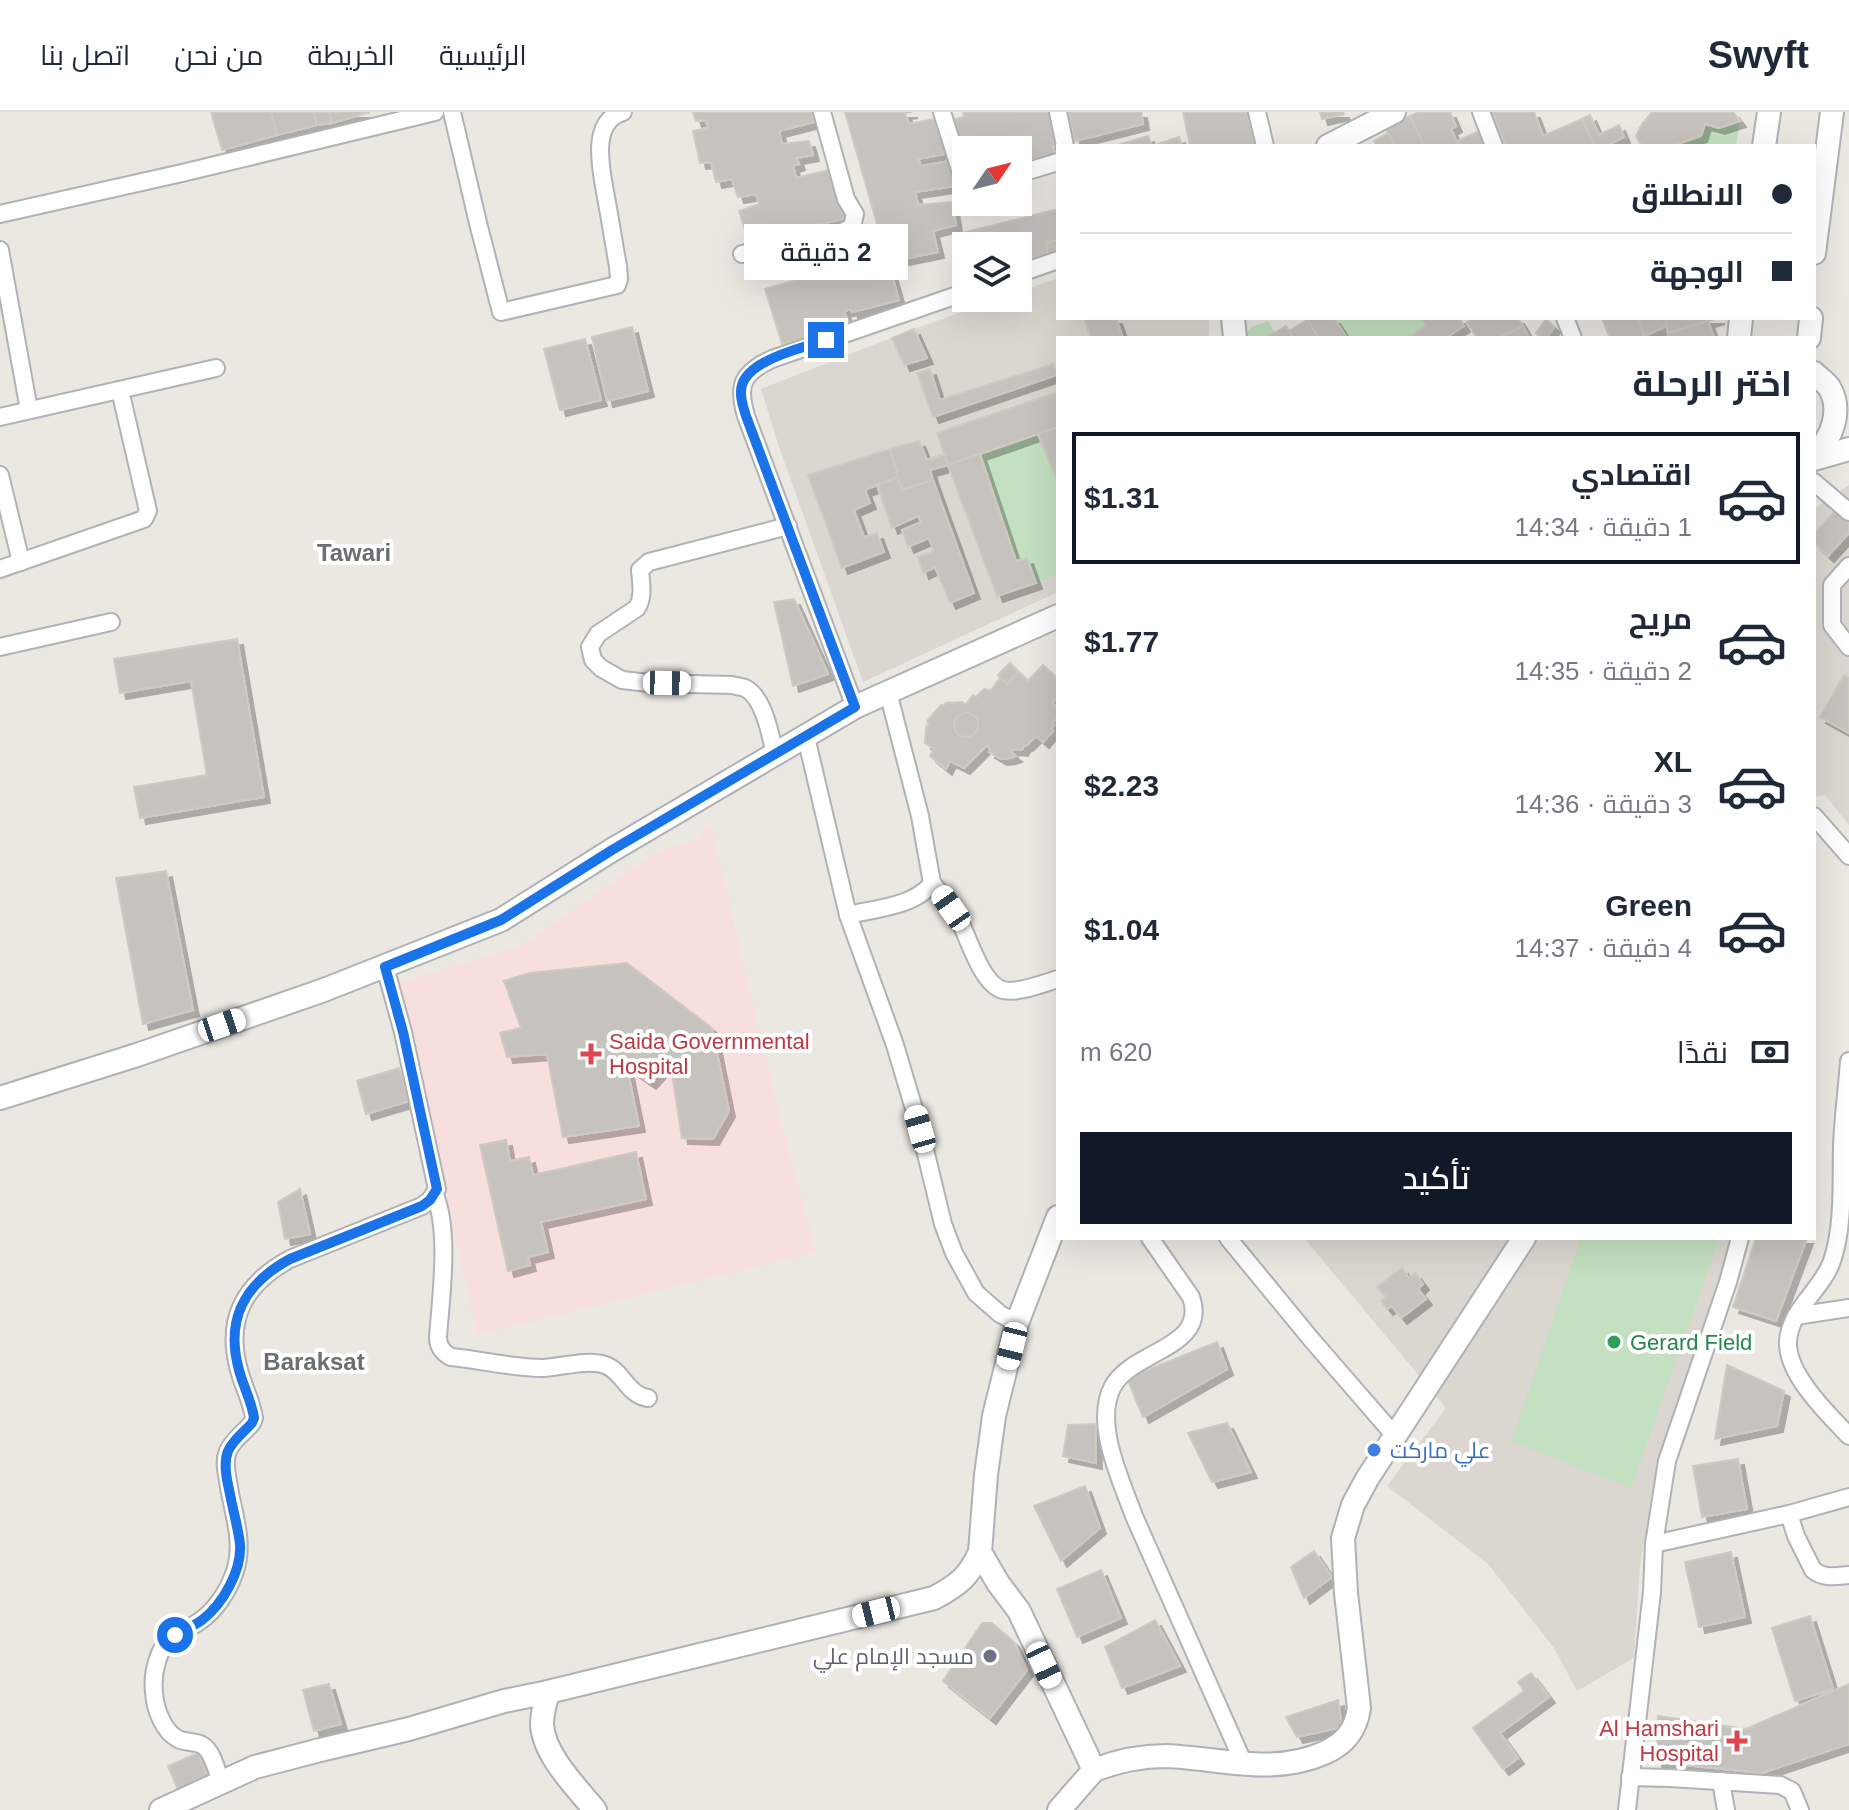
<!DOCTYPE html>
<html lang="ar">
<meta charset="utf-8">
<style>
:root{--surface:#fff;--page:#f6f6f7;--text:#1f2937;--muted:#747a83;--line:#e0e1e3;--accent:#111827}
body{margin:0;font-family:Helvetica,Cairo,sans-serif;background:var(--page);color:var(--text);direction:rtl;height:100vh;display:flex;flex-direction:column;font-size:30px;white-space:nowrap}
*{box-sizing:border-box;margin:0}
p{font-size:26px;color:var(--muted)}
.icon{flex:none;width:44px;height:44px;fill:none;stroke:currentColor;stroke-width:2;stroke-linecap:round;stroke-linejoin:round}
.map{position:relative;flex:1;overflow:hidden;direction:ltr}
.drawer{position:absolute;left:1056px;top:224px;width:760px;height:904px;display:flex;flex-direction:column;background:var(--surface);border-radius:0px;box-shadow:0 8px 32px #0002;direction:rtl}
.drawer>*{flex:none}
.guide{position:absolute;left:1056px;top:32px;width:760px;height:176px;border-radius:0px;box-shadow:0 8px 32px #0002;direction:rtl;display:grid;align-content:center;height:176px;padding:0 24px;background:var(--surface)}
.needle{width:52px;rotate:55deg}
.tools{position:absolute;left:952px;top:24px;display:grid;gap:16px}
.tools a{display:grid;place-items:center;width:80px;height:80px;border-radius:0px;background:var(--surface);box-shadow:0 8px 32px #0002;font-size:40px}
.end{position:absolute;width:36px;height:36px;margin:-18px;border:10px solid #1a73e8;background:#fff;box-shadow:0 0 0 4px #fff}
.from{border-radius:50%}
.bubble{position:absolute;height:56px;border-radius:0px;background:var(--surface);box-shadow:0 8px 32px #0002;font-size:26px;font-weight:600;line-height:56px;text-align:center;direction:rtl}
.car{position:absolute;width:24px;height:48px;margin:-24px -12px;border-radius:10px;box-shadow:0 0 6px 2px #0007;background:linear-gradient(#fff 24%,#345 0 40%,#fff 0 76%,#345 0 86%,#fff 0)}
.guide b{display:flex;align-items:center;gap:28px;height:76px;font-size:30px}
.guide b+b{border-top:2px solid var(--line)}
.guide i{width:20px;height:20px;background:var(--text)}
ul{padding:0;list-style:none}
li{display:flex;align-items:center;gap:24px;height:132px;margin:0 16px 12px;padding:0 8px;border:4px solid transparent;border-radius:0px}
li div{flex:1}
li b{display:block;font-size:30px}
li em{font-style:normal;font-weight:600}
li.current{border-color:var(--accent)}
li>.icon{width:72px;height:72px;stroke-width:1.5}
h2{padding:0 24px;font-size:36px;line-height:96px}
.pay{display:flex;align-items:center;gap:20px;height:88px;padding:0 24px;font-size:30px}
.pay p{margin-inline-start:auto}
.primary-button{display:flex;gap:16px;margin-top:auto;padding:16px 24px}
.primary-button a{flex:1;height:92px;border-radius:0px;background:var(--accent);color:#fff;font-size:32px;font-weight:600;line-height:92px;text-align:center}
header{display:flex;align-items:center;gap:48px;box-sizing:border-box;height:112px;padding:0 40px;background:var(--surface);border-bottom:2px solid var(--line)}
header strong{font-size:38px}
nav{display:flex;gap:44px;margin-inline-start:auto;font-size:28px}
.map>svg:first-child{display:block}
.education{fill:#dbd7d0}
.medical{fill:#f7dfde}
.green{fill:#c3e0c0}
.building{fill:#c6c3be;stroke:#cfc9c1;stroke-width:2;filter:url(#shadow)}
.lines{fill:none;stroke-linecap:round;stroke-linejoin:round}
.street-casing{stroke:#afb2b6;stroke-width:20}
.secondary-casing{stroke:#aeb1b5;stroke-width:26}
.street{stroke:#fff;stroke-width:16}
.secondary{stroke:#fff;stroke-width:22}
.route{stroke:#1a73e8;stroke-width:10}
.health-dot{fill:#e0444e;stroke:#fff;stroke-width:3}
.leisure-dot{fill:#2e9e5b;stroke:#fff;stroke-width:3}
.shop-dot{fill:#3f7fe0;stroke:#fff;stroke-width:3}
.worship-dot{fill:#6b7280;stroke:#fff;stroke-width:3}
.labels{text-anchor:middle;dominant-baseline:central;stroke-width:8;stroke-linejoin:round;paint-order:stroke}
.health-label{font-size:22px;fill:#be3a42;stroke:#fff;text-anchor:start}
.leisure-label{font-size:22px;fill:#27864d;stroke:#fff;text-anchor:start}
.shop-label{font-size:22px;fill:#366cbe;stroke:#fff;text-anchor:start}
.worship-label{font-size:22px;fill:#5b616d;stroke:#fff;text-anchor:end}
.neighbourhood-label{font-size:24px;font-weight:bold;fill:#6b6f72;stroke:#fff}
</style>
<header>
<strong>Swyft</strong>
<nav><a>الرئيسية</a><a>الخريطة</a><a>من نحن</a><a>اتصل بنا</a></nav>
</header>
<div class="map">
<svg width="1849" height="1698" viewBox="0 0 1849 1698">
<defs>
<filter id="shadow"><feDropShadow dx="6" dy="6" stdDeviation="0" flood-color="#0004"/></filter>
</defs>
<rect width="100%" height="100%" fill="#ebe8e2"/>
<!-- education -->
<g class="education">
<polygon points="1058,166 1058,206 1209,206 1209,226 1058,226 1058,480 863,570 779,335 761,277 914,217 1001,186 1018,186 1018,180"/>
<polygon points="1849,373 1849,713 1825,683 1814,685 1814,397"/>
<polygon points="1304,1126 1734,1126 1677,1296 1645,1425 1640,1453 1634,1546 1577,1579 1554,1536 1488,1452 1387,1374 1446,1296"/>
</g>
<!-- medical -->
<polygon class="medical" points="710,710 782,1013 816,1140 477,1223 400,870 521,834 658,739 696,728"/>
<!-- green -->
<g class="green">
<polygon points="1740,9 1736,34 1672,34 1705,12 1719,16"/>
<polygon points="1339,206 1420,206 1426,214 1412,223 1414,226 1347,226 1336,208"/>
<polygon points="1268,209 1275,221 1266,226 1242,226 1251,215"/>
<polygon points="1038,322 1058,371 1058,462 1036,471 1027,446 1016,449 980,342"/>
<polygon points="1581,1126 1708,1126 1718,1130 1631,1376 1511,1329"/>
</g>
<!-- building -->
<g class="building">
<polygon points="211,0 271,0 277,23 222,38"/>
<polygon points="271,0 313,0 317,13 277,23"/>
<polygon points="313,0 329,0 332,11 317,13"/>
<polygon points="329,0 370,0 332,11"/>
<polygon points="693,0 812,0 814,10 779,19 782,32 809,29 813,43 797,46 799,52 793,54 796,66 829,58 844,107 748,127 739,99 759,92 756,82 738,85 732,67 716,70 711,50 700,51 693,19 708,16 706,8 696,9"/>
<polygon points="845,0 912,0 905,1 909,12 940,6 950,41 918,47 921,54 950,49 956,74 915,80 918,93 952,90 956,113 933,119 938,140 888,150"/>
<polygon points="963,0 1053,0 1060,33 1053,34 1055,43 1032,48 1027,24 1003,29 1005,38 966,38 966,47 961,48 952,8 964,5"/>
<polygon points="1068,0 1141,0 1143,12 1075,29"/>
<polygon points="1183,0 1247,0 1255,34 1190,34"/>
<polygon points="1320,0 1343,0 1344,2 1322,7"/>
<polygon points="1419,0 1450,0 1456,14 1451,17 1458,33 1424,34 1410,4"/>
<polygon points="1492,0 1534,0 1543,24 1582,7 1595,34 1506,34"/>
<polygon points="1652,0 1733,0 1740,9 1719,16 1705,12 1701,24 1672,34 1642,34 1636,24 1642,12"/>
<polygon points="1590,3 1599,23 1619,13 1624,25 1606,34 1595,34 1582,7"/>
<polygon points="1410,4 1424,34 1394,34 1386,17"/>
<polygon points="1481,18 1488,34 1458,34 1456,30"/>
<polygon points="1388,21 1394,34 1377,34 1374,29"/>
<polygon points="1148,24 1152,34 1179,25 1182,34 1115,34"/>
<polygon points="1058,97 1058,128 1046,131 1048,143 1023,149 1024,154 1018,155 1018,134 966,134 966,155 962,156 954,123"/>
<polygon points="882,128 899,188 852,200 851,197 844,199 849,213 782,232 765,177 811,164 807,146"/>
<polygon points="1058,128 1058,141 1048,143 1046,131"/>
<polygon points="1084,206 1116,206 1123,226 1091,226"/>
<polygon points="1306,206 1334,206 1347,226 1319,226"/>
<polygon points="1421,206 1459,206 1464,214 1445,226 1414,226 1412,223 1426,214"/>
<polygon points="1477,206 1518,206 1523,214 1498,226 1477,226 1467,210"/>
<polygon points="1602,206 1639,206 1644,226 1610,226"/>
<polygon points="1639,206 1665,206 1667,214 1644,224"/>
<polygon points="1665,206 1719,206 1668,221"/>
<polygon points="1546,207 1554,215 1546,226 1541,226 1536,221"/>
<polygon points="1307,208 1319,226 1293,226 1289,219"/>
<polygon points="1708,209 1714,226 1669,226 1668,221"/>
<polygon points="1286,214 1293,226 1271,226 1269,224"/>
<polygon points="1523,214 1529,226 1498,226"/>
<polygon points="632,215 648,279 607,289 592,225"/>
<polygon points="914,217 927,246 904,253 892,226"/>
<polygon points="585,227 601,288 560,298 544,237"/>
<polygon points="1053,252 1057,263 933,305 917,261 930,257 940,288"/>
<polygon points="1058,280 1058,315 948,353 937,321"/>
<polygon points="1058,315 1058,371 1038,322"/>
<polygon points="919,329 927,348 944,342 948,353 930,358 933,368 902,378 890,337"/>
<polygon points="890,337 898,365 865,378 870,391 854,398 864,425 877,421 884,440 842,456 808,363"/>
<polygon points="980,342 1016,449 1027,446 1036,471 997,484 948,353"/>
<polygon points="898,365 902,378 933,368 974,481 950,491 935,455 923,461 918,445 934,439 929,426 908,435 902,418 921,410 918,404 892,416 877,373"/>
<polygon points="1837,397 1849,408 1849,421 1828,444 1814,431 1814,422"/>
<polygon points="794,487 828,562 793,574 774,490"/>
<polygon points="237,527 264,685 140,706 134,675 207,663 191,569 120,581 114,547"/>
<polygon points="1010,551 1028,569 1043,553 1058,567 1058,585 1052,591 1058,596 1058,604 1052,612 1054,613 1051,617 1053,619 1043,630 1036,624 1027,633 1024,634 1022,638 1013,637 1011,640 1016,644 1010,646 1001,647 989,640 990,636 987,633 964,656 950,649 946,657 930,644 934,637 925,631 926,615 929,612 927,609 941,593 943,594 946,591 962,590 966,592 973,583 976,585 984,577 991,578 1000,566 998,563"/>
<polygon points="1010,551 1018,560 1007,572 998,563"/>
<polygon points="1844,563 1849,566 1849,621 1820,605"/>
<circle cx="966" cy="613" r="12"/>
<polygon points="166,759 193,898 143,912 116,766"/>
<polygon points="627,851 712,916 729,999 713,1027 682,1026 670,949 650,971 627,955 639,1014 563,1025 547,942 507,945 500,921 521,916 504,869 530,861"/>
<polygon points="399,956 409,989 366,1002 357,969"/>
<polygon points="506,1028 510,1049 529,1045 533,1063 636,1040 646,1087 541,1110 548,1140 528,1145 530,1153 508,1159 480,1033"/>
<polygon points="300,1077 310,1122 285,1127 278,1090"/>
<polygon points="1756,1126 1807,1126 1776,1209 1733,1195"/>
<polygon points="1402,1156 1409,1166 1415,1161 1423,1172 1418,1177 1426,1187 1401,1206 1392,1194 1387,1197 1381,1189 1386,1185 1377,1175"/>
<polygon points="1217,1230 1227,1257 1143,1305 1127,1266"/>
<polygon points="1727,1253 1784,1279 1777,1314 1715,1327"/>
<polygon points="1227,1311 1251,1360 1212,1370 1188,1321"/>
<polygon points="1095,1312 1096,1351 1063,1344 1068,1313"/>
<polygon points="1738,1347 1747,1397 1702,1405 1693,1354"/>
<polygon points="1085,1374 1100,1416 1061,1449 1034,1394"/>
<polygon points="1314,1439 1332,1465 1304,1486 1291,1455"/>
<polygon points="1731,1440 1745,1505 1699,1515 1685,1450"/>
<polygon points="1101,1458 1121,1506 1077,1525 1057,1477"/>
<polygon points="1810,1504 1833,1577 1795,1589 1772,1516"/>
<polygon points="1155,1508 1180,1554 1122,1576 1105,1535"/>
<polygon points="982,1511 992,1511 1014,1530 1027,1558 990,1606 943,1569"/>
<polygon points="1531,1561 1549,1585 1500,1621 1518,1646 1503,1657 1473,1616 1524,1579 1518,1570"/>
<polygon points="329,1572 341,1612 314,1619 303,1578"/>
<polygon points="1849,1572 1849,1632 1762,1661 1656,1650 1658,1604 1746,1617"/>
<polygon points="1338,1588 1342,1615 1297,1625 1286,1605"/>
<polygon points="198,1641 208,1665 178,1678 168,1654"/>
</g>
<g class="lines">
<!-- street casing -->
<g class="street-casing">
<g id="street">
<path d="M452,0L478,111L501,200L617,173L619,167L618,154C614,133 611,112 607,91C603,65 587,10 623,0"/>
<polyline points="942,0 963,67 966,69"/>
<polyline points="1058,0 1065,34"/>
<polyline points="1257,0 1265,34"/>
<polyline points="1481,0 1494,34"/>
<polyline points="1018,62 1058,50"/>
<polyline points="0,102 182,61 435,0"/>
<polyline points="0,138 29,298"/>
<polyline points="742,142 840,121 852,115 855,102 846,87 822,0"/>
<polyline points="1018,162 1058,148"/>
<polyline points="1565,206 1573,226"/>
<polyline points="0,305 216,256"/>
<polyline points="0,363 21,450"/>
<polyline points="1814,370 1849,400"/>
<polyline points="1849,454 1832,473 1832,513 1849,535"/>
<polyline points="0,457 144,407 148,399 120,278"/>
<polyline points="0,535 111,510"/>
<path d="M855,595L746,304C737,273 742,261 772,247L966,180"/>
<polyline points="806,625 848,803 895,933 920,1017 943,1112 954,1141 976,1181 1000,1202 1017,1211"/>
<path d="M775,643C771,625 764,585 745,576C743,575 735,574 732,573L649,571L622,568L601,556L593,548L590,535L598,522L637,496C644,485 641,471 640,458L649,450L788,414"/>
<polyline points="1814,704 1849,744"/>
<path d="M932,771C943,784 953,797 961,812C970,830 982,872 1003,878C1017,882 1044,871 1058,867"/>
<path d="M848,803C874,797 916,794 932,771L920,704L888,580"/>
<path d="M1849,949C1847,978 1843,1006 1842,1034C1841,1072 1844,1113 1832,1149C1822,1178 1790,1197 1788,1229C1786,1262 1828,1302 1849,1324"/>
<path d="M435,1083C450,1121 441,1184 438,1225C438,1235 443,1241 451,1245C482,1248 512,1256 543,1256C561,1255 588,1247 605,1253C623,1259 627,1283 648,1286"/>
<path d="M1150,1126L1191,1185C1209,1236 1133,1238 1113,1274C1093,1311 1121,1368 1134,1404L1244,1652"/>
<polyline points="1228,1126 1311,1227 1395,1324"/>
<polyline points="1796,1204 1849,1196"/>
<polyline points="1789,1402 1849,1385"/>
<path d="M1654,1432L1789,1402L1796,1424L1813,1458C1824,1467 1836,1464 1849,1463"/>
<polyline points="1630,1665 1670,1666 1780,1673 1792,1679 1800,1698"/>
<polyline points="1721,1669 1726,1698"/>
<path d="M221,1671C217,1660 213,1639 202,1633C195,1629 186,1631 178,1627C163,1619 155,1597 154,1580C152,1561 158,1535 173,1524C182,1518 192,1515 200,1509C216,1498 229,1478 235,1459C245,1429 232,1399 228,1369C226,1359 224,1348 228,1339C233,1327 245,1320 252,1311L254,1306C252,1290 243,1274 239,1258C225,1207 244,1172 290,1147L422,1094L430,1088L437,1077L403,920L385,855"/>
<polyline points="1627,1698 1652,1480 1654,1432 1667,1349 1728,1170 1740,1126"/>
</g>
</g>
<!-- secondary casing -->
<g class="secondary-casing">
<g id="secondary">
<polyline points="1328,34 1394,0"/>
<polyline points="1764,34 1769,0"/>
<polyline points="1814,141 1832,0"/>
<polyline points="1233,206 1235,226"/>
<polyline points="1739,226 1741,206"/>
<polyline points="1809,226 1811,206"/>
<path d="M1814,261C1818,265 1825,270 1829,275C1843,298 1832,327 1814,343"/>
<polyline points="1814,347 1849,337"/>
<polyline points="0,986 137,943 324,878 501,808 612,738 855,595 1058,504"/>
<polyline points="1058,1105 1017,1211 994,1304 986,1363 980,1440 998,1471 1019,1499 1094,1658 1059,1698"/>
<path d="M548,1580C545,1591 542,1601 542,1612C543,1642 576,1675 595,1698"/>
<path d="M1094,1658C1117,1649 1141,1644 1166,1644C1220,1646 1272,1664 1324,1641C1345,1632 1356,1618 1359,1596L1346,1481L1343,1426L1353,1393L1367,1367L1524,1126"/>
<path d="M161,1698L255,1655L320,1638L409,1617L504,1589L548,1580L934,1486C958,1473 969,1465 980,1440"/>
</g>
</g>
<!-- street -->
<use href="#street" class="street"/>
<!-- secondary -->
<use href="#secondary" class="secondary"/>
</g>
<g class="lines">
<!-- route -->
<path class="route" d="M175,1523C184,1518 194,1514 202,1508C223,1492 242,1458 240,1432C238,1415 233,1399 230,1382C227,1369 223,1352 228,1339C233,1328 244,1320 252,1311L254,1306C252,1290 243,1274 239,1258C225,1207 244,1172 290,1147L422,1094L430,1088L437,1077L403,920L385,855L501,808L612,738L855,595L746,304C743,294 739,283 742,273C750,247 803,236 826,228"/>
</g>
<!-- markers -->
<g class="health-dot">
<path d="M587 930h8v8h8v8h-8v8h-8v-8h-8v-8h8z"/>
<path d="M1733 1617h8v8h8v8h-8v8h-8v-8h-8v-8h8z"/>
</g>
<circle class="leisure-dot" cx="1614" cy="1230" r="8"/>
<circle class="shop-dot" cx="1374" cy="1338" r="8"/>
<circle class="worship-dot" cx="990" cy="1544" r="8"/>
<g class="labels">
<!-- health labels -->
<g class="health-label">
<text x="609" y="929">Saida Governmental<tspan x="609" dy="25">Hospital</tspan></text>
<text x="1719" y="1616" text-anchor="end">Al Hamshari<tspan x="1719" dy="25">Hospital</tspan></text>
</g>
<!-- leisure labels -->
<g class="leisure-label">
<text x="1630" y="1230">Gerard Field</text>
</g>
<!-- shop labels -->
<g class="shop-label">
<text x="1390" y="1338">علي ماركت</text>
</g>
<!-- worship labels -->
<g class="worship-label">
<text x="974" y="1544">مسجد الإمام علي</text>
</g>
<!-- neighbourhood labels -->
<g class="neighbourhood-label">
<text x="354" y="440">Tawari</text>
<text x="314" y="1249">Baraksat</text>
</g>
</g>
</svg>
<div class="tools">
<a><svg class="needle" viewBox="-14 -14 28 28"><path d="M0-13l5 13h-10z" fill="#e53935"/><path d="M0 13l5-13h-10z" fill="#747a83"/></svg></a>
<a><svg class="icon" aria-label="layers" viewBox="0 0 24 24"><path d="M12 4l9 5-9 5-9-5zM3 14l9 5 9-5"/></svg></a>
</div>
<i class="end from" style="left:175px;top:1523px"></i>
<i class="end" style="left:826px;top:228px"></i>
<div class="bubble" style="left:744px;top:112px;width:164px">2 دقيقة</div>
<i class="car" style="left:667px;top:571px;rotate:91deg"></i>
<i class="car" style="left:951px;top:796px;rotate:325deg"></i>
<i class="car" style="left:222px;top:913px;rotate:71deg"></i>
<i class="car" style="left:920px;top:1017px;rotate:344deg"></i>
<i class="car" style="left:1012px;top:1234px;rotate:194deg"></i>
<i class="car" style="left:876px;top:1500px;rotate:256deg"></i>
<i class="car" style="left:1044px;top:1553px;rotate:155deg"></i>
<div class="guide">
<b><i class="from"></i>الانطلاق</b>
<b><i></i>الوجهة</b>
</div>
<section class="drawer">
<h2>اختر الرحلة</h2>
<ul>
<li class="current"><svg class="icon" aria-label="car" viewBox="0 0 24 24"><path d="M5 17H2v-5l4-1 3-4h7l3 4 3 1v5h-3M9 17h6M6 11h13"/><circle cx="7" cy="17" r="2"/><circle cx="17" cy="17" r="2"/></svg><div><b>اقتصادي</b><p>1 دقيقة · 14:34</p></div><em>$1.31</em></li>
<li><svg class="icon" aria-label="car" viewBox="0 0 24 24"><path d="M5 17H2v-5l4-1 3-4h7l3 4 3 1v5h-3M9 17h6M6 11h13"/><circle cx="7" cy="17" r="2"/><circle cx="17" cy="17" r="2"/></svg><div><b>مريح</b><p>2 دقيقة · 14:35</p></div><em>$1.77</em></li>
<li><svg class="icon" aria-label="car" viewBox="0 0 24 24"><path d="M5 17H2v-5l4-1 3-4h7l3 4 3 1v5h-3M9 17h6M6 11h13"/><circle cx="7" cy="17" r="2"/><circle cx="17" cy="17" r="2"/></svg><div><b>XL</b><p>3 دقيقة · 14:36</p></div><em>$2.23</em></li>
<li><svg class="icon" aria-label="car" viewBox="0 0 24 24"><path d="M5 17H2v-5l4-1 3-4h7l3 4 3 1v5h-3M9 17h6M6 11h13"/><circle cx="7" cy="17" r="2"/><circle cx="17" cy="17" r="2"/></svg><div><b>Green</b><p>4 دقيقة · 14:37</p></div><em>$1.04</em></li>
</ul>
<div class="pay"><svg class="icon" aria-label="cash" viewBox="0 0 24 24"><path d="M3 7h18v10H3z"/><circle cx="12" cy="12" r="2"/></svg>نقدًا<p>620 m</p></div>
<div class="primary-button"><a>تأكيد</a></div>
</section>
</div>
